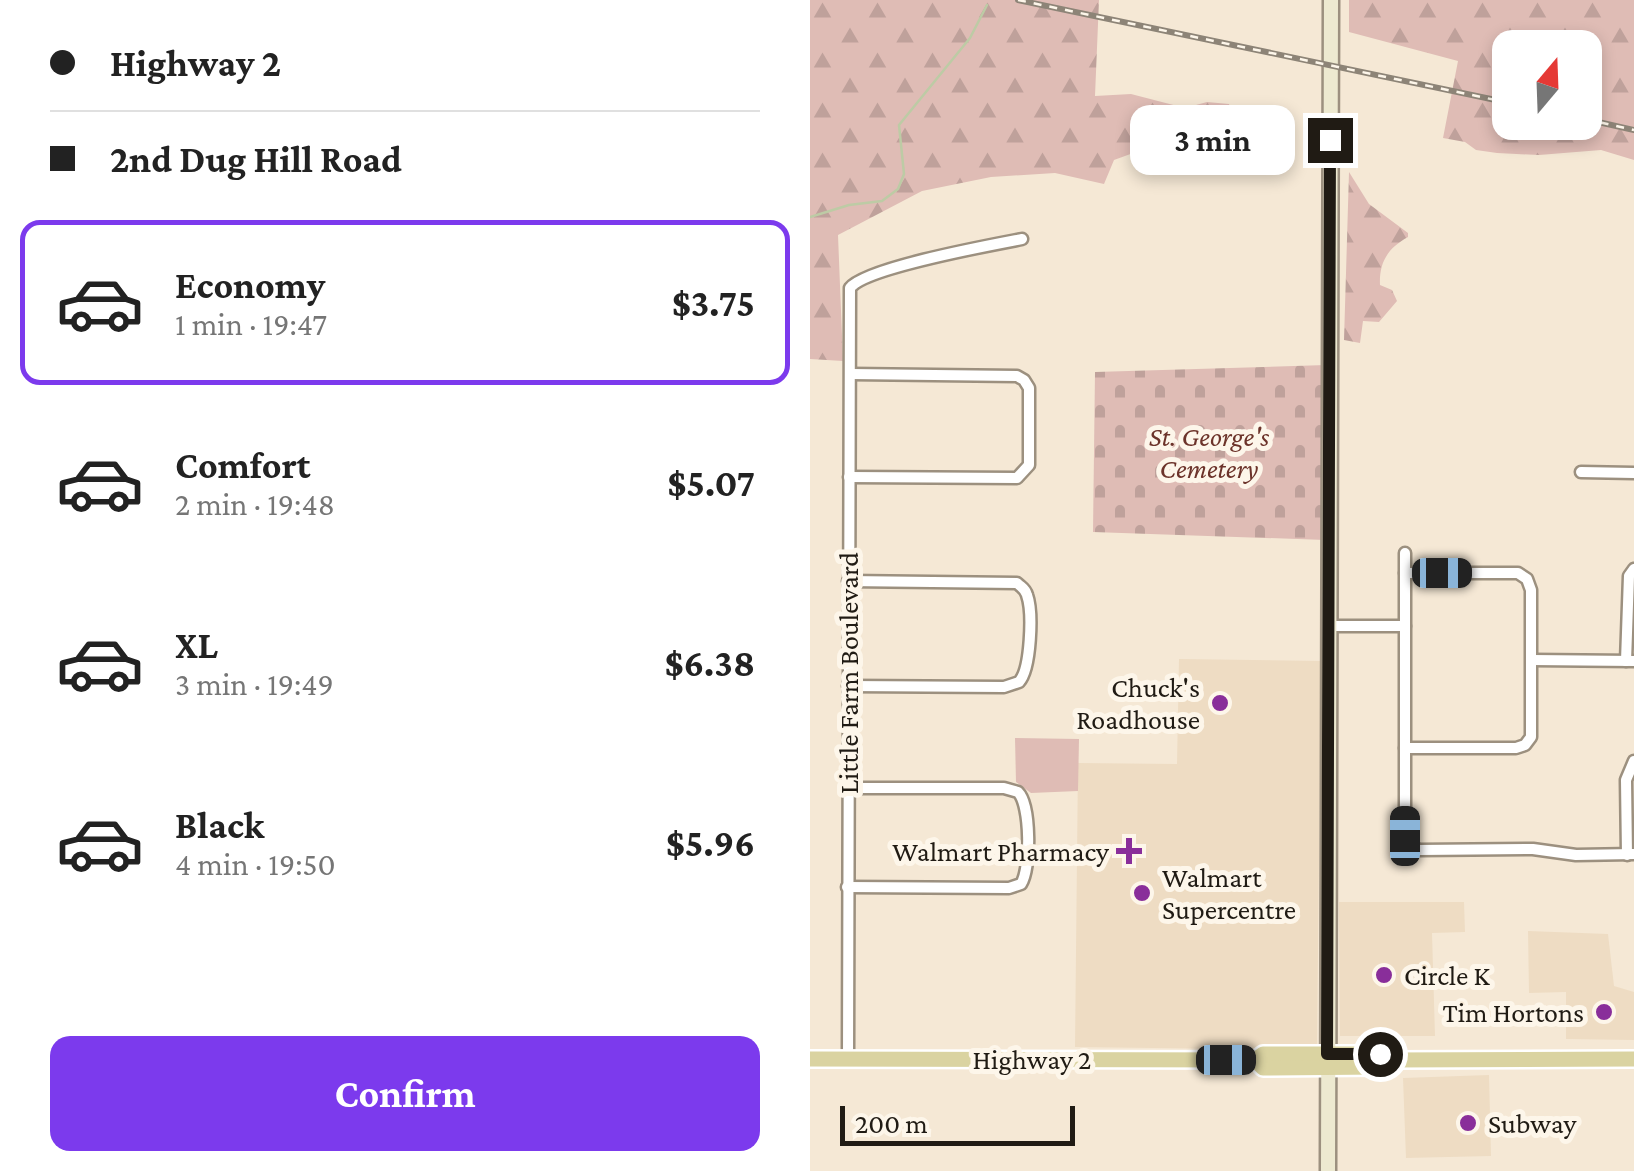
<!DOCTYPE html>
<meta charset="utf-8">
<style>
:root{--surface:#fff;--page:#f2f2f2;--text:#222;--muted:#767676;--line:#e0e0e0;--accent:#7c3aed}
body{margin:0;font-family:"Crimson Pro",serif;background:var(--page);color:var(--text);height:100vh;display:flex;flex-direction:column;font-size:38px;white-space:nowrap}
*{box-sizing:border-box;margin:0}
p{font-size:32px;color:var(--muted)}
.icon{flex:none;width:55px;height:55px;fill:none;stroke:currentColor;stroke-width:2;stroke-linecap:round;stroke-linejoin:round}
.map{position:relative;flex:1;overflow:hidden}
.drawer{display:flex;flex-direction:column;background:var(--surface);width:810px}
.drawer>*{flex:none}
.hud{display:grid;align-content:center;height:220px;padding:0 50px;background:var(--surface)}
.needle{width:65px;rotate:19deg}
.tools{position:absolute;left:682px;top:30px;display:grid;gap:20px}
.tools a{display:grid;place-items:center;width:110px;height:110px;border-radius:20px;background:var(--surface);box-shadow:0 5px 15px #0003;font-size:50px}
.scale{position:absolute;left:30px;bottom:25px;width:235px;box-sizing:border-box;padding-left:10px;border:5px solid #201b14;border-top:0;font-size:28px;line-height:35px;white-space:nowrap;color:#201b14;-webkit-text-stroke:8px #fdf6ea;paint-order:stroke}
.end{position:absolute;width:45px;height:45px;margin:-22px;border:12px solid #201b14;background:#fff;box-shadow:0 0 0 5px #fff}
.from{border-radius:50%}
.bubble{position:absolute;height:70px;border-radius:20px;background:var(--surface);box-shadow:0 5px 15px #0003;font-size:32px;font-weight:700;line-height:70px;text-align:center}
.car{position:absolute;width:30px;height:60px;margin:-30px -15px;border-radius:12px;box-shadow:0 0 8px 2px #0007;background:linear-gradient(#222 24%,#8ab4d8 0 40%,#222 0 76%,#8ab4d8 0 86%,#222 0)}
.hud b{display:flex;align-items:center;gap:35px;height:95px;font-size:38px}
.hud b+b{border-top:2px solid var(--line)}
.hud i{width:25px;height:25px;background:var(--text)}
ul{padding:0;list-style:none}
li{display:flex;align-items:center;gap:30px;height:165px;margin:0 20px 15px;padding:0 30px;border:5px solid transparent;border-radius:20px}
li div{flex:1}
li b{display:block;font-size:38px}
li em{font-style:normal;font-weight:700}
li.on{border-color:var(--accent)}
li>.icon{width:90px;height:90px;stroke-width:1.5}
.button{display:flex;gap:20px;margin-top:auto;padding:20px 50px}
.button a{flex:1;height:115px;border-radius:20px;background:var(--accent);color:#fff;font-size:40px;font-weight:700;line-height:115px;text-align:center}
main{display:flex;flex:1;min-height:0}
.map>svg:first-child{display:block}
.built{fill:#eedcc3}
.green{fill:#dfbcb5}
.forest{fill:url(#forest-firs);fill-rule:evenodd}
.cemetery{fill:url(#cemetery-stones)}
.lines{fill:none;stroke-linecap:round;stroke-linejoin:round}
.stream{stroke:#bdcba5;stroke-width:2.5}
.street-casing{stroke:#9c907f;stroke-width:15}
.secondary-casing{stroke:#9c907f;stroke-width:19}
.primary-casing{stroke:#fff;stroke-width:20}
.street{stroke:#fff;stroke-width:10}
.secondary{stroke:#ede9d0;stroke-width:14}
.primary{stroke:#dad3a1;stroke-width:15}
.rail-casing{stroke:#8d8477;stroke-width:6}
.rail{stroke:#fdf6ea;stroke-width:2.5;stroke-dasharray:8;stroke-linecap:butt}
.route{stroke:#201b14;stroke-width:12}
.poi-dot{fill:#892e9a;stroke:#fdf6ea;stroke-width:4}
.labels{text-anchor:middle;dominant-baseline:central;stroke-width:10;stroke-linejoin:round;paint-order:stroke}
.park-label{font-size:28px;font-style:italic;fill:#6c332a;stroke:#fdf6ea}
.street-label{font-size:28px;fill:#201b14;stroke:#fdf6ea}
.poi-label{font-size:28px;fill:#201b14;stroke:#fdf6ea;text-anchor:end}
</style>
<main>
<section class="drawer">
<div class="hud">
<b><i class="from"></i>Highway 2</b>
<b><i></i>2nd Dug Hill Road</b>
</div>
<ul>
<li class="on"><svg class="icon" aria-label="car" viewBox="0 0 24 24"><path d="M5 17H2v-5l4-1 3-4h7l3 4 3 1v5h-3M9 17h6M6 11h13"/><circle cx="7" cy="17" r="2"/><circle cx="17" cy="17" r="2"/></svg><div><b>Economy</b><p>1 min · 19:47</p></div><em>$3.75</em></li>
<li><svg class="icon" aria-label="car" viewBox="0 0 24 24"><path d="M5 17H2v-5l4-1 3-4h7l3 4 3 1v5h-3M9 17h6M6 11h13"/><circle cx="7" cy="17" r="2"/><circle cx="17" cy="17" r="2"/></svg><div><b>Comfort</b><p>2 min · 19:48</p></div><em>$5.07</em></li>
<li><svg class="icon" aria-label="car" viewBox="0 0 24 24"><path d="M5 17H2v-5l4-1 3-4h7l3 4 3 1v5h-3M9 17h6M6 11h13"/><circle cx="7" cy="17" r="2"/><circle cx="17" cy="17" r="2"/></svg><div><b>XL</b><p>3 min · 19:49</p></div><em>$6.38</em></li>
<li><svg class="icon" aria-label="car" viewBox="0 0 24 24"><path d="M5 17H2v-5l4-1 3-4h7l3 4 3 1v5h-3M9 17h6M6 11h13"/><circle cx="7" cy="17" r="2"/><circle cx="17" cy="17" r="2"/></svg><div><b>Black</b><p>4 min · 19:50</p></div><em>$5.96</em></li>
</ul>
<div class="button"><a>Confirm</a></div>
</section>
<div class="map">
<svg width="824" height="1171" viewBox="0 0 824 1171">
<defs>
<pattern id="forest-firs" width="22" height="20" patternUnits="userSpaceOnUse" patternTransform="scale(2.5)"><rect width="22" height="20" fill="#dfbcb5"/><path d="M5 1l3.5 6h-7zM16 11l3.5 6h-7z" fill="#bfa19b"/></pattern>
<pattern id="cemetery-stones" width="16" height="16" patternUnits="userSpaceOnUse" patternTransform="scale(2.5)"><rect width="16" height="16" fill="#dfbcb5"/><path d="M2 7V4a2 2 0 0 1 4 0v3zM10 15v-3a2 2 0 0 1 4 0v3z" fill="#bfa19b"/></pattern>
</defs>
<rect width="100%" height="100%" fill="#f5e8d5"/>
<!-- built -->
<g class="built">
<polygon points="369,659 511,661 507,1050 265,1047 268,763 367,764"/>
<polygon points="529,902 654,902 655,932 622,933 625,1036 530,1036"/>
<polygon points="718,931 798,934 804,986 824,992 824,1040 756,1039 756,992 719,993"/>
<polygon points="679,1075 681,1156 596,1158 593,1078"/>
</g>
<!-- green -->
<polygon class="green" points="205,738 269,739 268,791 221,793 206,782"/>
<!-- forest -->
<g class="forest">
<polygon points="0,0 289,0 285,96 321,94 375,108 397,102 419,104 431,143 433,166 425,174 326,152 304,160 294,184 245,173 181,177 112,191 28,235 33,361 0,359"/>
<path d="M539,0H824V160L791,150L729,155L687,153L666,150L655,142L633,138L648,61L539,32ZM700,48H775V122H700Z"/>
<path d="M539,172L559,204L598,233V237C578,248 569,262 570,285L582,290L587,301L569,322L553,321L550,343L534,340Z"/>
</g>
<!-- cemetery -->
<polygon class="cemetery" points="516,365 515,540 283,532 285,372"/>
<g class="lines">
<!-- stream -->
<polyline class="stream" points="0,217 39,205 72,201 88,189 94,174 89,125 160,38 177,5"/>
<!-- street casing -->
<g class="street-casing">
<g id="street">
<polyline points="771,472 824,473"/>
<polyline points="39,477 207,478 219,465 219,388 214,380 207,376 41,374"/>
<polyline points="595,553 595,836 600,845 609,850 723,849 766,855 824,854"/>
<polyline points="595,573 708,573 717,579 721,590 721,737 715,745 706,748 595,748"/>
<polyline points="519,626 595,626"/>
<polyline points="722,660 824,661"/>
<polyline points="816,661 819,576 824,569"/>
<path d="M38,686L194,687L209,682C221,669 223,612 217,595C215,588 212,588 207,583L38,581"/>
<polyline points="817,855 816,780 824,761"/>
<path d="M37,887L199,888L211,884C221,869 221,805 208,792L194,788H38"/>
<path d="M38,1058L40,288C55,268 181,245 212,239"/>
</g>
</g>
<!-- secondary casing -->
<g class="secondary-casing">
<polyline id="secondary" points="518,1171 521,0"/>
</g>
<!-- primary casing -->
<g class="primary-casing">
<g id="primary">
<polyline points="0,1059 445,1060 453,1054 570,1054 579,1060 824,1059"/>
<polyline points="445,1060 453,1068 570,1067 579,1060"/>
</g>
</g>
<!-- street -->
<use href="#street" class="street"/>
<!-- secondary -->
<use href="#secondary" class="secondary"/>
<!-- primary -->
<use href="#primary" class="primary"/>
<!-- rail casing -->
<g class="rail-casing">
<g id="rail">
<polyline points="208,0 700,103"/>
<polyline points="775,119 824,130"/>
</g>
</g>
<!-- rail -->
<use href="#rail" class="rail"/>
</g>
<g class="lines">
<!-- route -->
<polyline class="route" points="520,140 517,1054 570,1054"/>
</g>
<!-- markers -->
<g class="poi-dot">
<circle cx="410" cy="703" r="10"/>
<path d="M314 836h10v10h10v10h-10v10h-10v-10h-10v-10h10z"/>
<circle cx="332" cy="893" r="10"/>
<circle cx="574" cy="975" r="10"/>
<circle cx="794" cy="1012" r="10"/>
<circle cx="658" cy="1123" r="10"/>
</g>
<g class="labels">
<!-- park labels -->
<g class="park-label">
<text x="399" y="436">St. George's<tspan x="399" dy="32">Cemetery</tspan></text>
</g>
<!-- street labels -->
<g class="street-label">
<text transform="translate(38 673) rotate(-90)">Little Farm Boulevard</text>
<text x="222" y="1059">Highway 2</text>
</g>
<!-- poi labels -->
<g class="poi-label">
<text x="390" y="687">Chuck's<tspan x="390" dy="32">Roadhouse</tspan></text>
<text x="299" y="851">Walmart Pharmacy</text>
<text x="352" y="877" text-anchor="start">Walmart<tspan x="352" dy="32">Supercentre</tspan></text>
<text x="594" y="975" text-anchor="start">Circle K</text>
<text x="774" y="1012">Tim Hortons</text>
<text x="678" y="1123" text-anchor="start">Subway</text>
</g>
</g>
</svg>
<div class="tools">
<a><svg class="needle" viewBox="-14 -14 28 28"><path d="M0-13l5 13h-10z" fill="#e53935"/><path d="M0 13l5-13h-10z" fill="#767676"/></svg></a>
</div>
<div class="scale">200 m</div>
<i class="end from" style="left:570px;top:1054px"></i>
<i class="end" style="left:520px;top:140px"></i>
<div class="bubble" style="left:320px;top:105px;width:165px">3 min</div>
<i class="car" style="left:632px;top:573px;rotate:90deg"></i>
<i class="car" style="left:595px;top:836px;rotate:0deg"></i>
<i class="car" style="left:416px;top:1060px;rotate:90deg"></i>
</div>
</main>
